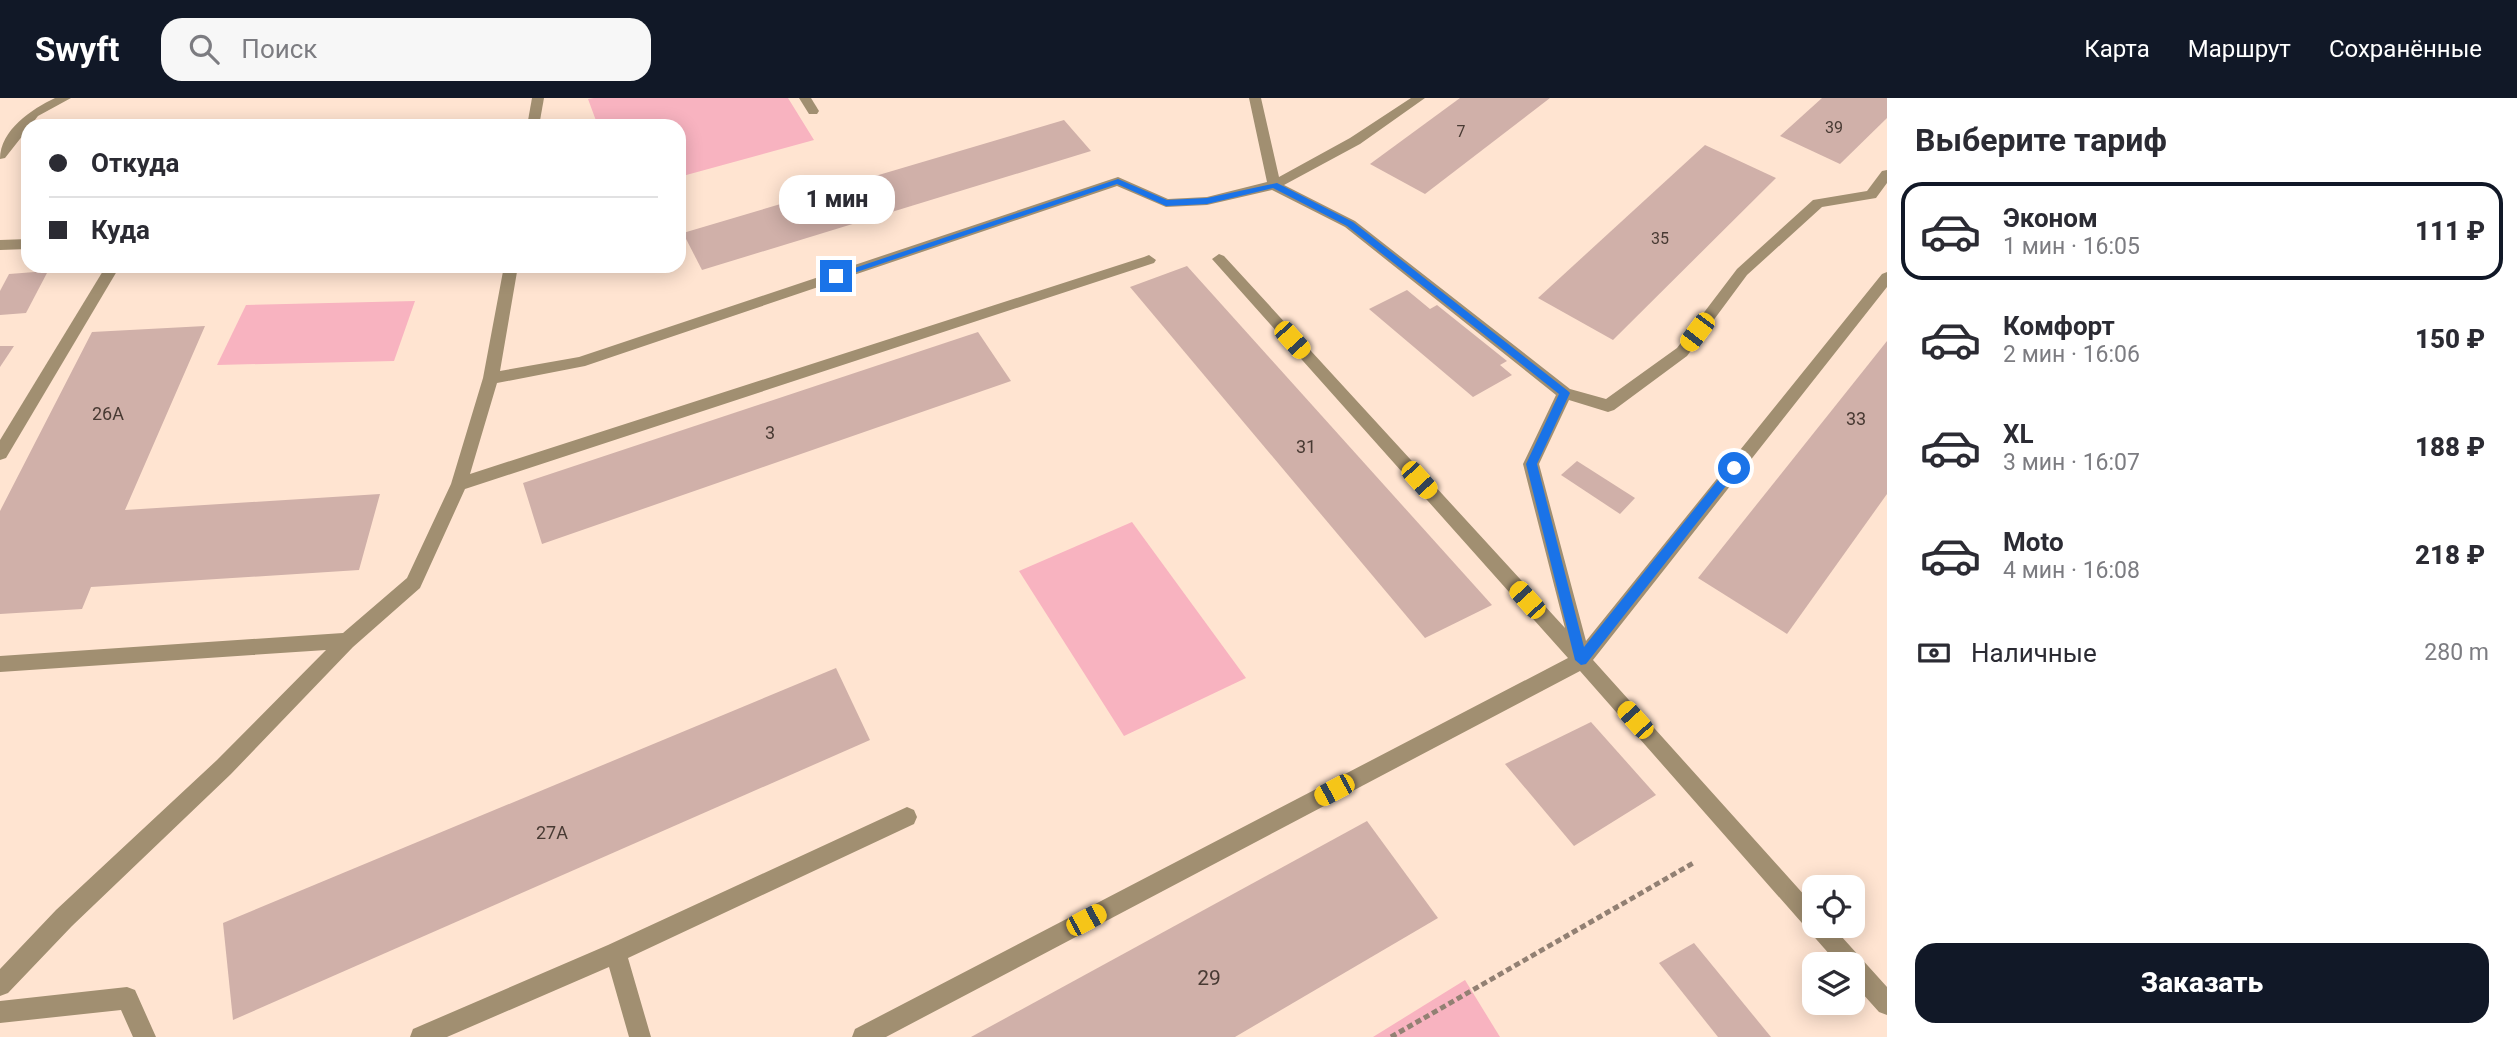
<!DOCTYPE html>
<html lang="ru">
<meta charset="utf-8">
<style>
:root{--surface:#fff;--page:#f7f7f7;--text:#2b2b33;--muted:#7c7c81;--line:#e1e1e2;--accent:#111827}
body{margin:0;font-family:Roboto,sans-serif;background:var(--page);color:var(--text);height:100vh;display:flex;flex-direction:column;font-size:26px;white-space:nowrap}
*{box-sizing:border-box;margin:0}
p{font-size:23px;color:var(--muted)}
.icon{flex:none;width:38px;height:38px;fill:none;stroke:currentColor;stroke-width:2;stroke-linecap:round;stroke-linejoin:round}
.map{position:relative;flex:1;overflow:hidden}
.sheet{display:flex;flex-direction:column;background:var(--surface);width:630px}
.sheet>*{flex:none}
.top-card{position:absolute;left:21px;top:21px;width:665px;height:154px;border-radius:21px;box-shadow:0 4px 18px #0003;display:grid;align-content:center;height:154px;padding:0 28px;background:var(--surface)}
.fabs{position:absolute;left:1802px;top:777px;display:grid;gap:14px}
.fabs a{display:grid;place-items:center;width:63px;height:63px;border-radius:14px;background:var(--surface);box-shadow:0 4px 18px #0003;font-size:35px}
.end{position:absolute;width:32px;height:32px;margin:-16px;border:9px solid #1a73e8;background:#fff;box-shadow:0 0 0 4px #fff}
.from{border-radius:50%}
.bubble{position:absolute;height:49px;border-radius:21px;background:var(--surface);box-shadow:0 4px 18px #0003;font-size:23px;font-weight:800;line-height:49px;text-align:center}
.car{position:absolute;width:21px;height:42px;margin:-21px -10px;border-radius:9px;box-shadow:0 0 5px 2px #0007;background:linear-gradient(#f5c518 24%,#345 0 40%,#f5c518 0 76%,#345 0 86%,#f5c518 0)}
.top-card b{display:flex;align-items:center;gap:24px;height:66px;font-size:26px}
.top-card b+b{border-top:2px solid var(--line)}
.top-card i{width:18px;height:18px;background:var(--text)}
ul{padding:0;list-style:none}
li{display:flex;align-items:center;gap:21px;height:98px;margin:0 14px 10px;padding:0 14px;border:4px solid transparent;border-radius:21px}
li div{flex:1}
li b{display:block;font-size:26px}
li em{font-style:normal;font-weight:800}
li.selected{border-color:var(--accent)}
li>.icon{width:63px;height:63px;stroke-width:1.5}
h2{padding:0 28px;font-size:32px;line-height:84px}
.pay{display:flex;align-items:center;gap:18px;height:77px;padding:0 28px;font-size:26px}
.pay p{margin-inline-start:auto}
.primary-button{display:flex;gap:14px;margin-top:auto;padding:14px 28px}
.primary-button a{flex:1;height:80px;border-radius:21px;background:var(--accent);color:#fff;font-size:28px;font-weight:800;line-height:80px;text-align:center}
header{display:flex;align-items:center;gap:42px;box-sizing:border-box;height:98px;padding:0 35px;background:var(--accent);color:#fff}
header strong{font-size:33px}
nav{display:flex;gap:38px;margin-inline-start:auto;font-size:24px}
.search{width:490px;height:63px;background:var(--page);display:flex;align-items:center;gap:18px;box-sizing:border-box;padding:0 24px;border-radius:21px;color:var(--muted);font-size:26px}
main{display:flex;flex:1;min-height:0}
.map>svg:first-child{display:block}
.green{fill:#f8b3c0}
.building{fill:#d0b0a9}
.lines{fill:none;stroke-linecap:round;stroke-linejoin:round}
.path{stroke:#928073;stroke-width:5;stroke-dasharray:6 3.5;stroke-linecap:butt}
.minor{fill:#a18f71;fill-rule:evenodd}
.route{fill:#1a73e8}
.labels{text-anchor:middle;dominant-baseline:central;stroke-width:7;stroke-linejoin:round;paint-order:stroke}
.far-number-label{font-size:16px;fill:#483a33}
.number-label{font-size:18px;fill:#483a33}
.near-number-label{font-size:21px;fill:#483a33}
</style>
<header>
<strong>Swyft</strong>
<div class="search"><svg class="icon" aria-label="search" viewBox="0 0 24 24"><circle cx="10" cy="10" r="6"/><path d="M15 15l6 6"/></svg>Поиск</div>
<nav><a>Карта</a><a>Маршрут</a><a>Сохранённые</a></nav>
</header>
<main>
<div class="map">
<svg width="1887" height="939" viewBox="0 0 1887 939">
<rect width="100%" height="100%" fill="#ffe4d1"/>
<!-- green -->
<g class="green">
<polygon points="594,0 788,0 814,42 679,79 679,28 598,28 588,1"/>
<polygon points="415,203 394,263 217,267 246,207"/>
<polygon points="1132,424 1246,580 1124,638 1019,473"/>
<polygon points="1465,882 1500,939 1373,939"/>
</g>
<!-- building -->
<g class="building">
<polygon points="1460,0 1550,0 1425,96 1370,66"/>
<polygon points="1822,0 1887,0 1887,20 1840,66 1780,38"/>
<polygon points="1064,22 1091,53 702,172 683,135"/>
<polygon points="1705,47 1776,80 1613,242 1538,200"/>
<polygon points="1187,168 1492,507 1425,540 1130,189"/>
<polygon points="48,173 26,215 0,217 0,193 9,176"/>
<polygon points="1407,192 1430,211 1437,207 1507,263 1500,267 1512,277 1473,299 1369,211"/>
<polygon points="205,228 125,412 380,396 359,472 91,489 82,511 0,516 0,413 92,234"/>
<polygon points="978,234 1011,283 542,446 523,385"/>
<polygon points="1887,243 1887,396 1787,536 1698,480"/>
<polygon points="0,248 14,248 0,269"/>
<polygon points="1577,363 1635,400 1620,416 1561,377"/>
<polygon points="836,570 870,642 233,922 223,825"/>
<polygon points="1591,624 1656,697 1574,748 1505,666"/>
<polygon points="1367,723 1438,820 1235,939 971,939"/>
<polygon points="1694,845 1771,939 1718,939 1659,865"/>
</g>
<g class="lines">
<!-- path -->
<polyline class="path" points="1391,939 1695,764"/>
<!-- minor -->
<g class="minor">
<path d="M55,0H71L38,18L5,60L0,61C0,32 32,11 55,0Z"/>
<polygon points="532,0 544,0 539,28 527,28"/>
<polygon points="799,0 811,0 819,13 817,16 809,16"/>
<polygon points="1249,0 1261,0 1279,79 1350,40 1411,0 1425,0 1360,46 1284,87 1355,123 1570,291 1606,301 1677,250 1737,171 1813,102 1867,93 1882,73 1887,72 1887,85 1876,100 1822,109 1747,177 1687,258 1614,312 1608,314 1569,302 1539,366 1586,543 1882,176 1887,174 1887,189 1593,562 1815,809 1815,828 1832,828 1887,889 1887,917 1879,914 1853,885 1853,866 1838,866 1580,573 886,939 852,939 855,931 1568,560 1212,161 1219,156 1224,158 1565,530 1523,366 1556,297 1345,129 1272,92 1207,107 1166,109 1117,88 585,268 497,285 470,376 1144,159 1149,157 1156,162 1154,165 465,391 420,490 353,549 231,676 72,828 8,895 0,898 0,871 56,812 217,662 326,552 0,574 0,558 343,535 407,480 451,386 483,280 504,168 518,168 500,273 579,259 1118,79 1168,101 1207,99 1267,84"/>
<polygon points="28,141 28,151 0,152 0,142"/>
<polygon points="106,168 120,168 6,360 0,362 0,342"/>
<polygon points="907,709 914,712 917,719 914,726 628,860 651,939 629,939 609,869 447,939 410,939 413,931 608,847"/>
<polygon points="127,889 135,892 156,939 133,939 121,912 0,925 0,903"/>
</g>
</g>
<!-- route -->
<polygon class="route" points="1118,81 1167,102 1207,100 1277,85 1353,124 1568,293 1570,295 1537,366 1584,549 1730,367 1738,367 1740,370 1586,566 1581,567 1575,562 1526,366 1559,296 1347,128 1273,90 1207,106 1166,108 1117,86 839,180 831,178"/>
<g class="labels">
<!-- far-number labels -->
<g class="far-number-label">
<text x="1834" y="29">39</text>
<text x="1461" y="33">7</text>
<text x="1660" y="140">35</text>
</g>
<!-- number labels -->
<g class="number-label">
<text x="108" y="315">26А</text>
<text x="1856" y="320">33</text>
<text x="770" y="334">3</text>
<text x="1306" y="348">31</text>
<text x="552" y="734">27А</text>
</g>
<!-- near-number labels -->
<g class="near-number-label">
<text x="1209" y="880">29</text>
</g>
</g>
</svg>
<div class="fabs">
<a><svg class="icon" aria-label="locate" viewBox="0 0 24 24"><circle cx="12" cy="12" r="6"/><path d="M12 2v4M12 18v4M2 12h4M18 12h4"/></svg></a>
<a><svg class="icon" aria-label="layers" viewBox="0 0 24 24"><path d="M12 4l9 5-9 5-9-5zM3 14l9 5 9-5"/></svg></a>
</div>
<i class="end from" style="left:1734px;top:370px"></i>
<i class="end" style="left:836px;top:178px"></i>
<div class="bubble" style="left:779px;top:77px;width:116px">1 мин</div>
<i class="car" style="left:1697px;top:234px;rotate:217deg"></i>
<i class="car" style="left:1292px;top:242px;rotate:138deg"></i>
<i class="car" style="left:1419px;top:382px;rotate:138deg"></i>
<i class="car" style="left:1527px;top:502px;rotate:318deg"></i>
<i class="car" style="left:1635px;top:622px;rotate:318deg"></i>
<i class="car" style="left:1334px;top:692px;rotate:242deg"></i>
<i class="car" style="left:1086px;top:822px;rotate:62deg"></i>
<div class="top-card">
<b><i class="from"></i>Откуда</b>
<b><i></i>Куда</b>
</div>
</div>
<section class="sheet">
<h2>Выберите тариф</h2>
<ul>
<li class="selected"><svg class="icon" aria-label="car" viewBox="0 0 24 24"><path d="M5 17H2v-5l4-1 3-4h7l3 4 3 1v5h-3M9 17h6M6 11h13"/><circle cx="7" cy="17" r="2"/><circle cx="17" cy="17" r="2"/></svg><div><b>Эконом</b><p>1 мин · 16:05</p></div><em>111 ₽</em></li>
<li><svg class="icon" aria-label="car" viewBox="0 0 24 24"><path d="M5 17H2v-5l4-1 3-4h7l3 4 3 1v5h-3M9 17h6M6 11h13"/><circle cx="7" cy="17" r="2"/><circle cx="17" cy="17" r="2"/></svg><div><b>Комфорт</b><p>2 мин · 16:06</p></div><em>150 ₽</em></li>
<li><svg class="icon" aria-label="car" viewBox="0 0 24 24"><path d="M5 17H2v-5l4-1 3-4h7l3 4 3 1v5h-3M9 17h6M6 11h13"/><circle cx="7" cy="17" r="2"/><circle cx="17" cy="17" r="2"/></svg><div><b>XL</b><p>3 мин · 16:07</p></div><em>188 ₽</em></li>
<li><svg class="icon" aria-label="car" viewBox="0 0 24 24"><path d="M5 17H2v-5l4-1 3-4h7l3 4 3 1v5h-3M9 17h6M6 11h13"/><circle cx="7" cy="17" r="2"/><circle cx="17" cy="17" r="2"/></svg><div><b>Moto</b><p>4 мин · 16:08</p></div><em>218 ₽</em></li>
</ul>
<div class="pay"><svg class="icon" aria-label="cash" viewBox="0 0 24 24"><path d="M3 7h18v10H3z"/><circle cx="12" cy="12" r="2"/></svg>Наличные<p>280 m</p></div>
<div class="primary-button"><a>Заказать</a></div>
</section>
</main>
